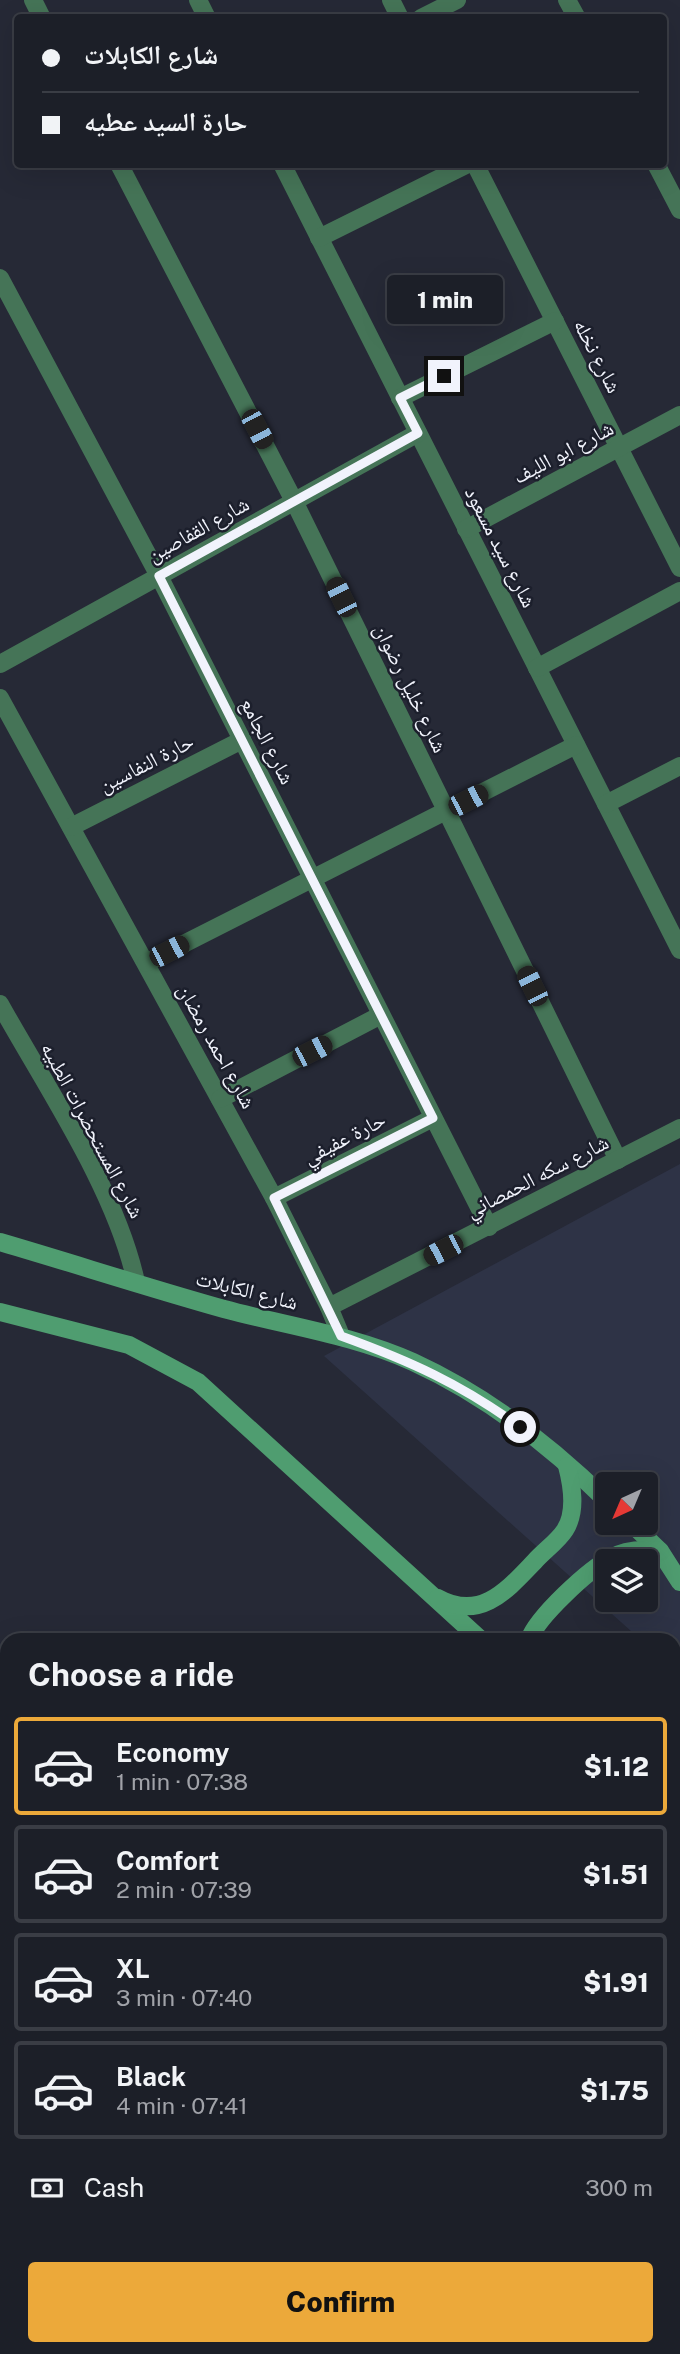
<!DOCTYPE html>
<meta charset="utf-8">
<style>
:root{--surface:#1c1f28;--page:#252730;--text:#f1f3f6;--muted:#a0a2a8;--line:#3a3d45;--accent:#eca93a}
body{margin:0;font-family:"Public Sans","Noto Naskh Arabic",sans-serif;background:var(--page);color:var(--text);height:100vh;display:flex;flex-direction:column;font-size:26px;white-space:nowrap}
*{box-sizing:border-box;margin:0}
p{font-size:23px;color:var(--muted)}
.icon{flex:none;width:38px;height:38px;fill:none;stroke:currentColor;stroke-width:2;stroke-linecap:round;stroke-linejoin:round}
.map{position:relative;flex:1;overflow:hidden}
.side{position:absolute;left:0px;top:1633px;width:681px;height:723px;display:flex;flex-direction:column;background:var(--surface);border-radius:21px 21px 0 0;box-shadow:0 7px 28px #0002,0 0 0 2px var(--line)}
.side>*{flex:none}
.banner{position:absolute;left:14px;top:14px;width:653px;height:154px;border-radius:7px;box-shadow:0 7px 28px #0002,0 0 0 2px var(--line);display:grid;align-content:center;height:154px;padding:0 28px;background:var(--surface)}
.needle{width:46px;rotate:224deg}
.fabs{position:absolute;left:595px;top:1472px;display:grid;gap:14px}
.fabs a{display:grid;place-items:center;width:63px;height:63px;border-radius:7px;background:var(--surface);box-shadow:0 7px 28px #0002,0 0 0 2px var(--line);font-size:35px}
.end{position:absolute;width:32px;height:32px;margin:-16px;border:9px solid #f1f3fc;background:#111;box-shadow:0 0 0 4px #111}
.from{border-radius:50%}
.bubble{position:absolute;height:49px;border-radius:7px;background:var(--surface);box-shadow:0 7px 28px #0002,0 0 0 2px var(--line);font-size:23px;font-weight:800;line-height:49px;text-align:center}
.car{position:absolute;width:21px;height:42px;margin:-21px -10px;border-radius:9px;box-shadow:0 0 5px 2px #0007;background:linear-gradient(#222 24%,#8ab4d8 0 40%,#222 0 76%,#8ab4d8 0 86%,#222 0)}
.banner b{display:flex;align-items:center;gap:24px;height:66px;font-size:26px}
.banner b+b{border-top:2px solid var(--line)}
.banner i{width:18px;height:18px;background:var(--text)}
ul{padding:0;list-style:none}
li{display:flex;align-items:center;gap:21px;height:98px;margin:0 14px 10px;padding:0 14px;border:4px solid var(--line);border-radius:7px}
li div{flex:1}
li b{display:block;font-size:26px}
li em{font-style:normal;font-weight:800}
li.selected{border-color:var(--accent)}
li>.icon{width:63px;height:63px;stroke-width:1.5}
h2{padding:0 28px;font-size:32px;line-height:84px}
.pay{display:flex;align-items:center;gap:18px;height:77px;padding:0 28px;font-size:26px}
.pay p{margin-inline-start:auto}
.button{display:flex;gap:14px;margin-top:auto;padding:14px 28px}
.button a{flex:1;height:80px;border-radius:7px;background:var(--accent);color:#111;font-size:28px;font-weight:800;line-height:80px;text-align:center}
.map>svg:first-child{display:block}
.built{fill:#2e3346;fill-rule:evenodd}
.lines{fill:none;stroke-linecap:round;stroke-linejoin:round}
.minor{stroke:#457457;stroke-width:18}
.secondary{stroke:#4f9d70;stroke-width:18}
.route{stroke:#f1f3fc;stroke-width:9}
.labels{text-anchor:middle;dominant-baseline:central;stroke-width:5;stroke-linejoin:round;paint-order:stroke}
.street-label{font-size:21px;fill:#f1f3fc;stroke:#1c1f2c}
</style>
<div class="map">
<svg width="680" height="2354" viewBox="0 0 680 2354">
<rect width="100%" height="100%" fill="#262936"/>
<!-- built -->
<path class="built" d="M680,1164V1674L674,1669V1640H641L324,1356ZM607,1484H646V1522H607ZM607,1561H646V1600H607Z"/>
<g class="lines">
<!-- minor -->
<g class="minor">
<polyline points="33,0 42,18"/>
<polyline points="198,0 207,18"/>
<polyline points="391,0 400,18"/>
<polyline points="567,0 577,18"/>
<polyline points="421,18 457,0"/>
<polyline points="119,164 294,501 618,1160"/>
<polyline points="282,164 680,950"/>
<polyline points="475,164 680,568"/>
<polyline points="656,164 680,210"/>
<polyline points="319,238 468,164"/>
<polyline points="0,278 159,576 489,1227"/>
<polyline points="400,398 555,321"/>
<polyline points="466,529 680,415"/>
<polyline points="0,664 418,433"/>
<polyline points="537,668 680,591"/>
<polyline points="0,698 274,1198 329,1307"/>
<polyline points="606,804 680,766"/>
<polyline points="71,827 242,740"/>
<polyline points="146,963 576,745"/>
<path d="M0,1004C46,1087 116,1189 136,1282"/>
<polyline points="220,1099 381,1015"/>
<polyline points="274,1198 433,1118"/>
<polyline points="341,1336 329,1307 680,1128"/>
<polyline points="0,1889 7,1899"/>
<polyline points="0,1973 7,1969"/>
<polyline points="0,2133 7,2129"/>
<polyline points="674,2277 680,2272"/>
<polyline points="0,2306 7,2317"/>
<polyline points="674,2314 680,2325"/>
<polyline points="28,2348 31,2354"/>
<polyline points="424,2348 428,2354"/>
<polyline points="329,2354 338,2348"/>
<polyline points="620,2354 628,2348"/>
</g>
<!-- secondary -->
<g class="secondary">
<path d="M0,1242C75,1264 149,1288 224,1309C287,1326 353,1335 413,1362C485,1395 551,1446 607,1501"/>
<polyline points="0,1312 129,1345 198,1382 481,1640"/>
<polyline points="630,1522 660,1551 680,1582"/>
<path d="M438,1598C481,1622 508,1589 535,1561C544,1551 558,1541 565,1530C577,1511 572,1485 567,1466"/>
<path d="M529,1640C537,1617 589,1569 611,1558C626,1549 643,1549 660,1551"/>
<polyline points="674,1811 680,1816"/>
</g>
</g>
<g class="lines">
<!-- route -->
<path class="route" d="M444,376L400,398L418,433L159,576L433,1118L274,1198L341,1336C410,1361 461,1384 520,1427"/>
</g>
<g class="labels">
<!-- street labels -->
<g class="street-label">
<text transform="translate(598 356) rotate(63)">شارع نخله</text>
<text transform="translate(563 452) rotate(-28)">شارع ابو الليف</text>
<text transform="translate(198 529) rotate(-29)">شارع القفاصين</text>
<text transform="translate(501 547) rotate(63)">شارع سيد مسعود</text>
<text transform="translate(411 688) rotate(64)">شارع خليل رضوان</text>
<text transform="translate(268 741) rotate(63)">شارع الجامع</text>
<text transform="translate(146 763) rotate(-27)">حارة النفاسين</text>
<text transform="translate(217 1046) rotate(61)">شارع احمد رمضان</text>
<text transform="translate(93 1130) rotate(62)">شارع المستحضرات الطبيه</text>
<text transform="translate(344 1138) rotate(-27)">حارة عفيفي</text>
<text transform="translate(537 1176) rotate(-27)">شارع سكه الحمصاني</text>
<text transform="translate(247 1290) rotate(14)">شارع الكابلات</text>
</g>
</g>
</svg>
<div class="fabs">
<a><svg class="needle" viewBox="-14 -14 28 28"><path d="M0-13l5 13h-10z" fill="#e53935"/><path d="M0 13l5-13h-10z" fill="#a0a2a8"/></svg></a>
<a><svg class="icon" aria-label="layers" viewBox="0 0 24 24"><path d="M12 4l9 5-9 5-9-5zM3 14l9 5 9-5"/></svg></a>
</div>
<i class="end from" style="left:520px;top:1427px"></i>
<i class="end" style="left:444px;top:376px"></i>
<div class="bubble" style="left:387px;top:275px;width:116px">1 min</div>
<i class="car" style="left:257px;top:429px;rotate:152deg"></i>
<i class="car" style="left:341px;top:597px;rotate:334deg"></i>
<i class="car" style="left:468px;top:800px;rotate:63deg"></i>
<i class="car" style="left:169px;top:951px;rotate:63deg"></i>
<i class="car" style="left:532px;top:986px;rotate:334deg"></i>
<i class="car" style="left:312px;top:1051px;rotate:63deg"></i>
<i class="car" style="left:443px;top:1250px;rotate:243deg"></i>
<div class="banner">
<b><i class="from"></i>شارع الكابلات</b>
<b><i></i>حارة السيد عطيه</b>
</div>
<section class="side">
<h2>Choose a ride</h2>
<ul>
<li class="selected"><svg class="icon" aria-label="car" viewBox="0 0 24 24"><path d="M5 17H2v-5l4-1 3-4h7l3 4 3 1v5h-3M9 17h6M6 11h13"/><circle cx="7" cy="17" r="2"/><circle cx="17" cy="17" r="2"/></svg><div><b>Economy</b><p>1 min · 07:38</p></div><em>$1.12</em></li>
<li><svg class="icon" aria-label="car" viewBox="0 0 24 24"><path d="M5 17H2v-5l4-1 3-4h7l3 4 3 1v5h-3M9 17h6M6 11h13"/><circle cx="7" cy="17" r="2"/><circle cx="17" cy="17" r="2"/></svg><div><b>Comfort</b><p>2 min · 07:39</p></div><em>$1.51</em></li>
<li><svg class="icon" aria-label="car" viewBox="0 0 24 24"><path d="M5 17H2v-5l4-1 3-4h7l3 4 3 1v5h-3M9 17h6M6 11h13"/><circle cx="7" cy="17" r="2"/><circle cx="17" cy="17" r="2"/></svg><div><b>XL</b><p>3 min · 07:40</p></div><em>$1.91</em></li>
<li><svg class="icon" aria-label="car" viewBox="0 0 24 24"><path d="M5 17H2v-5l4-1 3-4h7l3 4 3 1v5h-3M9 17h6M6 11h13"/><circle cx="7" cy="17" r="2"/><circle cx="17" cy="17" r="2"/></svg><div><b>Black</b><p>4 min · 07:41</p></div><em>$1.75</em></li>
</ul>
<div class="pay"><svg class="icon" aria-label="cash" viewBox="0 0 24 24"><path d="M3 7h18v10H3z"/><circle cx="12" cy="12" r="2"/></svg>Cash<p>300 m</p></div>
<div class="button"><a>Confirm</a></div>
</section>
</div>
